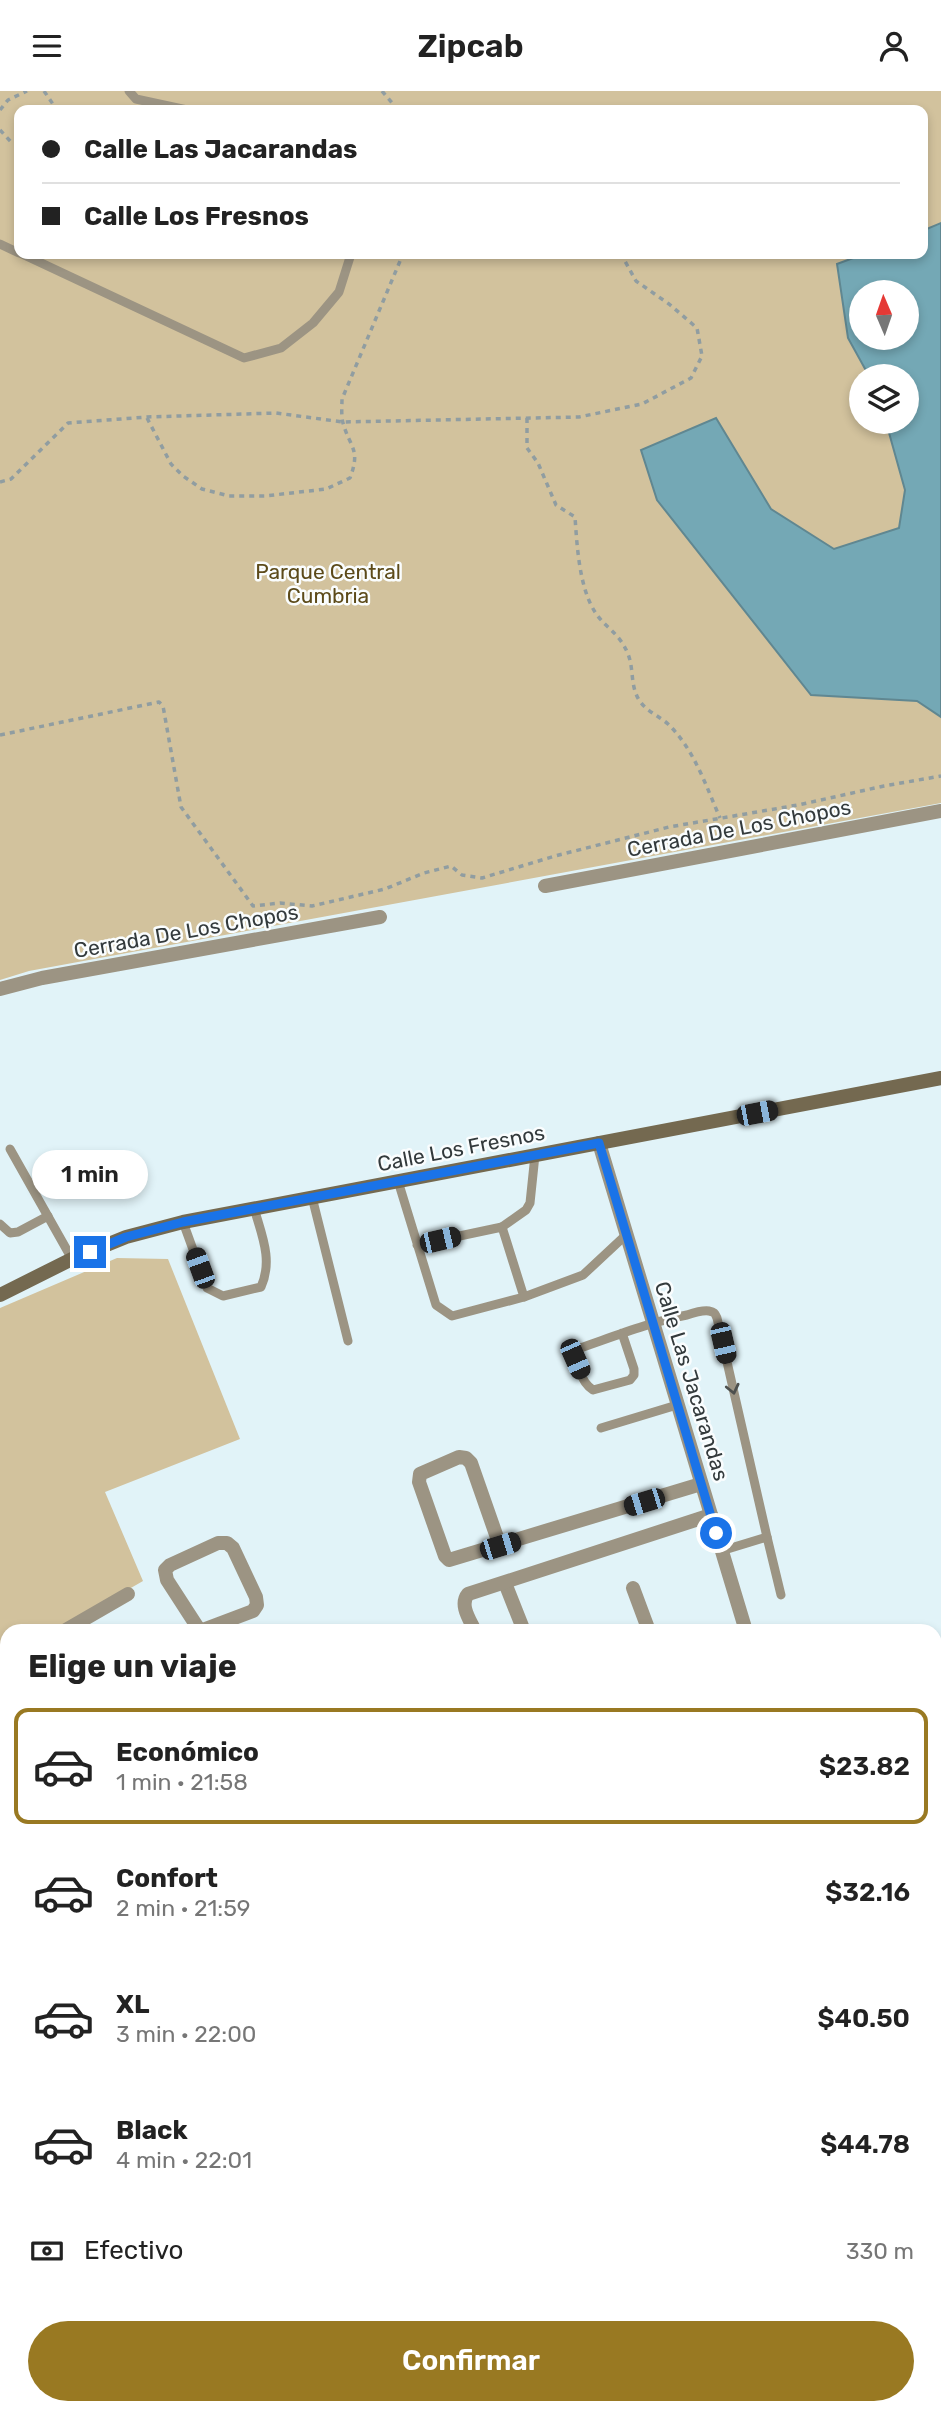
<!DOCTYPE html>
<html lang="es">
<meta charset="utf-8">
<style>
:root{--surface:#fff;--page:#f6f6f6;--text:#222;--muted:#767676;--line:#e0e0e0;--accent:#997922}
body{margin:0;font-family:Rubik,sans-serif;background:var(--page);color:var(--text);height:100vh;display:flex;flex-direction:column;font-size:26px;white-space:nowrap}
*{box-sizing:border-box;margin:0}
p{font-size:23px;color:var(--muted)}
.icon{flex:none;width:38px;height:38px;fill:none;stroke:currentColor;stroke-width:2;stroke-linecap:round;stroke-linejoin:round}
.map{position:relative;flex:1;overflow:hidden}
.side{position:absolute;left:0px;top:1533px;width:942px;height:791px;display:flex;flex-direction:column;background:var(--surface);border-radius:21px 21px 0 0;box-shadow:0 4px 10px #0003}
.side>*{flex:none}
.hud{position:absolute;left:14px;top:14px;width:914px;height:154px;border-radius:14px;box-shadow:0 4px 10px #0003;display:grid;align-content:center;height:154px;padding:0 28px;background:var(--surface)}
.needle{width:46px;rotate:358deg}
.tools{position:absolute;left:849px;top:189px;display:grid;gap:14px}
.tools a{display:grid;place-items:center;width:70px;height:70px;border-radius:50%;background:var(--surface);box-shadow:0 4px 10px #0003;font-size:35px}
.end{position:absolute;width:32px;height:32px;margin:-16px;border:9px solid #1a73e8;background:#fff;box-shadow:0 0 0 4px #fff}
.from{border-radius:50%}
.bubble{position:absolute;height:49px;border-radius:24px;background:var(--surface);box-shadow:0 4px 10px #0003;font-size:23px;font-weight:600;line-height:49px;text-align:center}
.car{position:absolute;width:21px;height:42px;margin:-21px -10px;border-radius:9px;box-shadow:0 0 5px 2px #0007;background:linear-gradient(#222 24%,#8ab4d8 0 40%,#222 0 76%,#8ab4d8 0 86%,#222 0)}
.hud b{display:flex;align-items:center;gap:24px;height:66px;font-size:26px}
.hud b+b{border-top:2px solid var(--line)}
.hud i{width:18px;height:18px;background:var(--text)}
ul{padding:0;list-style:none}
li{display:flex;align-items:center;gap:21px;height:116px;margin:0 14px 10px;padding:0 14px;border:4px solid transparent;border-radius:14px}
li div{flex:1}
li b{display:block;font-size:26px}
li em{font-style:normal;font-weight:600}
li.active{border-color:var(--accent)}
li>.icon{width:63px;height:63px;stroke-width:1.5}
h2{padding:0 28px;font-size:32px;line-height:84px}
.pay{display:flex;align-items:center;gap:18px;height:77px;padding:0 28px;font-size:26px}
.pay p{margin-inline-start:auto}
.button{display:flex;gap:14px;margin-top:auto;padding:14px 28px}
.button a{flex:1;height:80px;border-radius:42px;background:var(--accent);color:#fff;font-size:28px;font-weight:600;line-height:80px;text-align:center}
header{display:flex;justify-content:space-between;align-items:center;height:91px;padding:0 28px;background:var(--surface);font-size:32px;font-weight:600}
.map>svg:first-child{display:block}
.green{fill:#d2c29d;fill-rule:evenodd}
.water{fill:#74a8b5;stroke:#608791;stroke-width:2;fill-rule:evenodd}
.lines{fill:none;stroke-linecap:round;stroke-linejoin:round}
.path{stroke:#909da1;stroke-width:3.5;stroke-dasharray:5 5;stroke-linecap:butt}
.lane{stroke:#9c9483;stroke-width:9}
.street{stroke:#9c9483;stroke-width:14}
.secondary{stroke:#746950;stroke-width:14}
.oneway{stroke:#4d504e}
.route{stroke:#1a73e8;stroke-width:9}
.labels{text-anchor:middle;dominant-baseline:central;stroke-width:5;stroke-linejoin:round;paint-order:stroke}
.park-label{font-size:21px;fill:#5c4a19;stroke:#fafdfe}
.street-label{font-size:21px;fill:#333a3c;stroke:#fafdfe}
</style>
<header><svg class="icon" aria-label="menu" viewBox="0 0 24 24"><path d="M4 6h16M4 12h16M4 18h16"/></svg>Zipcab<svg class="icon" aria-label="person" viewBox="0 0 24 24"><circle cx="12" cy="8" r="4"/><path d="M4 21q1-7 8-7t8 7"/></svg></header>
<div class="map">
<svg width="941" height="2324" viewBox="0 0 941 2324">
<rect width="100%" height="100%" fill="#e1f3f8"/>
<!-- green -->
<g class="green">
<path d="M0,0H941V712L29,880L0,889ZM19,19H922V163H19ZM861,201H906V247H861ZM861,285H906V331H861Z"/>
<polygon points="117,1167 168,1168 240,1348 105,1401 143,1490 56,1540 7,1540 7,1568 0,1572 0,1217"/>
<polygon points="7,1943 7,1979 0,1980 0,1944"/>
</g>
<!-- water -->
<path class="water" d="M941,132V626L917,610L811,604L657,409L641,359L716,327L771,418L834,458L899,437L905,399L886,331H906V285H869L848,247L837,173L864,163H922V140ZM861,201H906V247H861Z"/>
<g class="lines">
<!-- path -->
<g class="path">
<polyline points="44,0 57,19"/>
<polyline points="382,0 398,19"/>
<polyline points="0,19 8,9 27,0"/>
<polyline points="0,39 12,52 19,53"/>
<path d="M147,327L171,373L183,385L202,398L229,405H265L326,398L350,387C361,358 350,357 343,332C341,325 342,315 342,308L403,163"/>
<path d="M527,327V357L538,372L556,414L575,426C577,454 579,496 595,521C605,537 619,541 628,563C634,578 630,594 639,609C646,620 659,625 668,633C694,658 706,695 720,727"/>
<polyline points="0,391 11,388 68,332 147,326 276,322 343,331 579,326 642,313 691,287 702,265 697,237 669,213 636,190 621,163"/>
<polyline points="0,644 159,611 163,615 181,716 253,815 280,812 312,815 385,798 424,782 451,775 462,784 482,787 555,765 669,736 798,714 884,695 941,685"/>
<polyline points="0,1958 7,1956"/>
</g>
<!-- lane -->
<g class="lane">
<polyline points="129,0 136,8 187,19"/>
<polyline points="0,153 19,162"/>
<polyline points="22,163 244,267 281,257 313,232 339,201 351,163"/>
<polyline points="10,1058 72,1168"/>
<polyline points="398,1090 436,1214 452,1225 524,1206 502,1136 417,1154"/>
<polyline points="312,1106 348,1250"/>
<path d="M183,1131L207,1197L223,1205L261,1196C273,1169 262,1145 254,1117"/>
<polyline points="0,1133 10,1142 18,1141 48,1125"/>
<polyline points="502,1136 526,1119 530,1112 535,1064"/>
<polyline points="524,1206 583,1184 627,1143"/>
<path d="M622,1242L634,1278V1284L630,1289L593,1299C582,1292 572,1268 580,1257C615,1245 650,1231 687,1224C693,1222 703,1219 709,1220C715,1221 715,1223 717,1227L767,1446L721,1460"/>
<polyline points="601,1337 677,1314"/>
<polyline points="767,1446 781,1504"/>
</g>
<!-- street -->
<g class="street">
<polyline points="545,795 941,720"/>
<polyline points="0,898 42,887 380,826"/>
<polyline points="599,1052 746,1540"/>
<polygon points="218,1452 227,1452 233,1457 256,1506 257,1514 253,1520 200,1540 167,1489 165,1479 170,1474"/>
<polyline points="500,1455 471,1372 466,1367 459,1366 420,1383 419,1391 445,1465 449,1469 701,1393"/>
<polyline points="505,1492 524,1540"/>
<polyline points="633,1497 649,1540"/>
<polyline points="64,1540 128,1503"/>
<path d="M475,1540C470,1529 459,1514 468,1503L711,1424"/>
<polyline points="0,1577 7,1573"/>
<polyline points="934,1935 941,1947"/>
<polyline points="0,1990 7,1989"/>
<polyline points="934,2006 941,2003"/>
<polyline points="934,2246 941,2243"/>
<polyline points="155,2317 159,2324"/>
<polyline points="834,2317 837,2324"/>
<polyline points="325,2324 337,2317"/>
<polyline points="780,2324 794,2317"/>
</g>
<!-- secondary -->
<g class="secondary">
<polyline points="0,1204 72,1168 126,1146 183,1131 941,987"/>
<polyline points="0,1650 7,1662"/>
<polyline points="390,2317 393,2324"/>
</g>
</g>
<!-- one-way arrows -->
<defs><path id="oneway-chevron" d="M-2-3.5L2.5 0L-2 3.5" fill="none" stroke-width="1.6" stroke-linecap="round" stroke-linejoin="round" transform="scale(1.75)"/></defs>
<use class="oneway" href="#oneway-chevron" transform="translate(733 1298) rotate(77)"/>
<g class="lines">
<!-- route -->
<polyline class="route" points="90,1161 126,1146 183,1131 599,1052 716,1442"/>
</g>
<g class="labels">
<!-- park labels -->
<g class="park-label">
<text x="328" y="480">Parque Central<tspan x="328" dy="24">Cumbria</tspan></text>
</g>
<!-- street labels -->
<g class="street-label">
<text transform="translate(739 737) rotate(-11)">Cerrada De Los Chopos</text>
<text transform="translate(186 840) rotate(-10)">Cerrada De Los Chopos</text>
<text transform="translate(461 1057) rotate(-11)">Calle Los Fresnos</text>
<text transform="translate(692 1290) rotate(73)">Calle Las Jacarandas</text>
</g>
</g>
</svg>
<div class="tools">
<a><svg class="needle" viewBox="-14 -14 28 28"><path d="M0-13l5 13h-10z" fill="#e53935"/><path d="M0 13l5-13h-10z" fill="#767676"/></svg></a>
<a><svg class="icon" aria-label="layers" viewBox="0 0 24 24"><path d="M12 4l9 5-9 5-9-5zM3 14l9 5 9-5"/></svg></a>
</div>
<i class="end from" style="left:716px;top:1442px"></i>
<i class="end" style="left:90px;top:1161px"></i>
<div class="bubble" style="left:32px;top:1059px;width:116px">1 min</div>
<i class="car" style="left:757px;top:1022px;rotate:79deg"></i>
<i class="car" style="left:440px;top:1149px;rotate:77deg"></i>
<i class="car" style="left:200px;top:1177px;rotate:340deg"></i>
<i class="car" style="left:723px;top:1252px;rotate:167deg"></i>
<i class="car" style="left:575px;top:1268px;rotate:156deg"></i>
<i class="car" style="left:644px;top:1411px;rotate:253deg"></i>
<i class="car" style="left:500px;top:1455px;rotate:73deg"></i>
<div class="hud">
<b><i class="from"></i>Calle Las Jacarandas</b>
<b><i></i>Calle Los Fresnos</b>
</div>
<section class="side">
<h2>Elige un viaje</h2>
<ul>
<li class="active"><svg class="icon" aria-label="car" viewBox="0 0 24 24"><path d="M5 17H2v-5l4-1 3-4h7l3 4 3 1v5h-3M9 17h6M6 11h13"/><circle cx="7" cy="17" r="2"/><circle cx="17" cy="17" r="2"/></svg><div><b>Económico</b><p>1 min · 21:58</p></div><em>$23.82</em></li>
<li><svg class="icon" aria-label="car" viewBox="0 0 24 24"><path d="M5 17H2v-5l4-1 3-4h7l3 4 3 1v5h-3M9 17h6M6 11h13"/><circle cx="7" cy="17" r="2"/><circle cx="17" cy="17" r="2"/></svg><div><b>Confort</b><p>2 min · 21:59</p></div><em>$32.16</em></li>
<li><svg class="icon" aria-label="car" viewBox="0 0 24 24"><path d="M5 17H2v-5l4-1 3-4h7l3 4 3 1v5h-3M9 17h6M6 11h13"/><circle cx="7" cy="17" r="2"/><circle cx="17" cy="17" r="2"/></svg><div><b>XL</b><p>3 min · 22:00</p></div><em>$40.50</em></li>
<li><svg class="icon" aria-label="car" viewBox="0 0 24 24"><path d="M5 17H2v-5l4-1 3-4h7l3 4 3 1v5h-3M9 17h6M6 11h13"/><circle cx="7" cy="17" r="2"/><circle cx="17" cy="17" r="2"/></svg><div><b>Black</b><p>4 min · 22:01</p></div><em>$44.78</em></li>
</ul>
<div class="pay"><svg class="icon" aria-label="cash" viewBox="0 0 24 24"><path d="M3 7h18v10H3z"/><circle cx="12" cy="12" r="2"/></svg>Efectivo<p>330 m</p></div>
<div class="button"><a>Confirmar</a></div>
</section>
</div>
